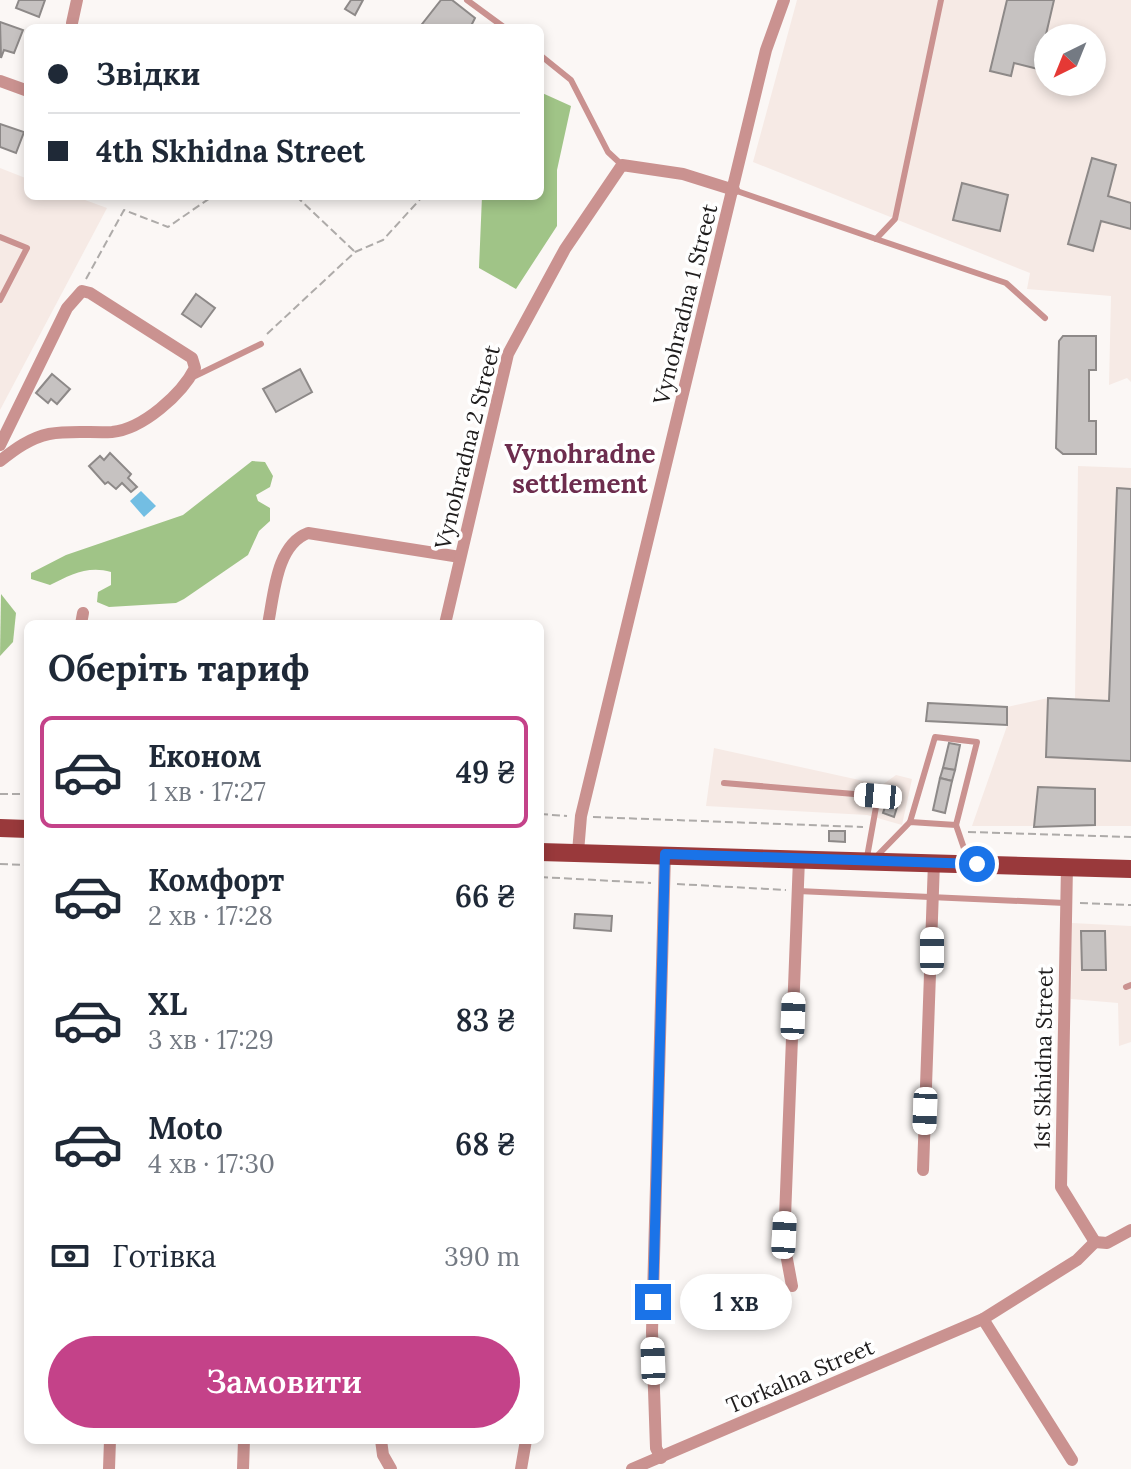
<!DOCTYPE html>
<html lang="uk">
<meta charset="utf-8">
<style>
:root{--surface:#fff;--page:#f2f2f3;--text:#1f2937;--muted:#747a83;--line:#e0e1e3;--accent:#c44289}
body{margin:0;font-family:Lora,serif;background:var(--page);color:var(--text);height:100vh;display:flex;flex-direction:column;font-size:30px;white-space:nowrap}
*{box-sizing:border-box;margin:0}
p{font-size:26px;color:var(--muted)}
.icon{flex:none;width:44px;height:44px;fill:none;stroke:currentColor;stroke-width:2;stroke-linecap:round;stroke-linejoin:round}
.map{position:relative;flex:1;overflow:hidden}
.details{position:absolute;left:24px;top:620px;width:520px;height:824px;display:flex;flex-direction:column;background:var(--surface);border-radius:12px;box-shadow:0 4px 12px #0003}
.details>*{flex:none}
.banner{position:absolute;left:24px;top:24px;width:520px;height:176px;border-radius:12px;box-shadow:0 4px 12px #0003;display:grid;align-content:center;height:176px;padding:0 24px;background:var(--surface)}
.needle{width:52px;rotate:223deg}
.controls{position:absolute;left:1034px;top:24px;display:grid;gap:16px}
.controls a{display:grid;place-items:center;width:72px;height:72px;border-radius:50%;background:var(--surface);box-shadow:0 4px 12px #0003;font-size:40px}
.end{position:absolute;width:36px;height:36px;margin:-18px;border:10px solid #1a73e8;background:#fff;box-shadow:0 0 0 4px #fff}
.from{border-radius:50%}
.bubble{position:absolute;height:56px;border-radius:28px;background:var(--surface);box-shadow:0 4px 12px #0003;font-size:26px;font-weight:600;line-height:56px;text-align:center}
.car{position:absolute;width:24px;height:48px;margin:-24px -12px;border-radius:10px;box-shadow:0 0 6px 2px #0007;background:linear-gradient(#fff 24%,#345 0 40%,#fff 0 76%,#345 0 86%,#fff 0)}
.banner b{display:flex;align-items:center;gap:28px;height:76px;font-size:30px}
.banner b+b{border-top:2px solid var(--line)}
.banner i{width:20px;height:20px;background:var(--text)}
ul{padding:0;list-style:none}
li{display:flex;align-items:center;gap:24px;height:112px;margin:0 16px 12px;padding:0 8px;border:4px solid transparent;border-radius:12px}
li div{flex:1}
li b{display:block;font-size:30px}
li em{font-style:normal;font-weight:600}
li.current{border-color:var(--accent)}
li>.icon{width:72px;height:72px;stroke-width:1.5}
h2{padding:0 24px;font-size:36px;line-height:96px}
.pay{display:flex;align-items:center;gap:20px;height:88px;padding:0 24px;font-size:30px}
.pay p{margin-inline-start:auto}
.cta{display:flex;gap:16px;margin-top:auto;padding:16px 24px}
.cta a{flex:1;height:92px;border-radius:48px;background:var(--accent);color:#fff;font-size:32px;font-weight:600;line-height:92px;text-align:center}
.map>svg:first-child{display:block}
.built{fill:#f6eae5;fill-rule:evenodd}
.forest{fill:#a0c487}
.water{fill:#73bee3}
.building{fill:#c6c2c1;stroke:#8d8988;stroke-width:2}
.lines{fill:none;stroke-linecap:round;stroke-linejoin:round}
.path{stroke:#aeaba9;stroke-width:2;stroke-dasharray:8 4;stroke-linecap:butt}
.lane{stroke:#ca9290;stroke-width:6}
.street{stroke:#ca9290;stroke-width:12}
.primary{stroke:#99393b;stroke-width:18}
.route{stroke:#1a73e8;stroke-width:10}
.labels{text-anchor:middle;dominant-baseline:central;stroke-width:7;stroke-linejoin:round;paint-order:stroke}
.street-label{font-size:22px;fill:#1f1d1d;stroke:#fff}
.quarter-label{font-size:26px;font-weight:bold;fill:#6d2d4e;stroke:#fff}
</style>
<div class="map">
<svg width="1131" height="1469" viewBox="0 0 1131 1469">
<rect width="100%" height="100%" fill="#fbf7f5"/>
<!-- built -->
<g class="built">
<path d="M797,0H1131V382L1127,378L1109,385L1111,296L1027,289L1030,273L753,162ZM1048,38H1092V82H1048Z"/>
<polygon points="0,168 28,179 28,196 74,196 107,208 0,410"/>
<polygon points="1078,466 1131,468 1131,826 972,826 1007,726 1007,707 1048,698 1075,699"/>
<polygon points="714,748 882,785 896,775 912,779 902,825 867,815 706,806"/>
<polygon points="1072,923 1131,926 1131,1042 1119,1046 1118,1003 1071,999"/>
</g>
<!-- forest -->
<g class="forest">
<polygon points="540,92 571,106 557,170 557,226 516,289 479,268 482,196 540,196"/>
<path d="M252,461L265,462L273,476L270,487L256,495L258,501L270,508V521L259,531L248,555L184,599L176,603L109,607L97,602L98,592L111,585V572C88,565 70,575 50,585L31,579V573L66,555L183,515Z"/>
<polygon points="1,594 16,613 13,642 0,656"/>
</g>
<!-- water -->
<polygon class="water" points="141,491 156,506 144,517 130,501"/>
<!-- building -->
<g class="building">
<polygon points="19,0 45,0 39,17 16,8"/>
<polygon points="351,0 363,0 355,15 345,9"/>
<polygon points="441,0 452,0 475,18 470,28 419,28"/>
<polygon points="1007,0 1054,0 1038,69 1014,63 1011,76 990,71"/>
<polygon points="0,22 23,30 14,53 4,50 1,58"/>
<polygon points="0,124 24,132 16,153 0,147"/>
<polygon points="1092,158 1116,165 1108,196 1131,203 1131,229 1101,221 1093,251 1068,244"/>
<polygon points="962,183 1008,195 1000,231 953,220"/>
<polygon points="196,294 215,308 201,327 182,314"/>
<polygon points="1063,336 1096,336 1096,370 1089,370 1089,421 1096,421 1096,454 1063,454 1056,448 1059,341"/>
<polygon points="300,369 312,392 276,412 263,389"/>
<polygon points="52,374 70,389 57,404 51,399 48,403 36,393"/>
<polygon points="110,453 131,474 128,478 137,487 131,492 122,483 116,489 108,482 105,484 89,466 100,456 104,460"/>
<polygon points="1117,488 1131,489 1131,761 1046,757 1048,698 1109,701"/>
<polygon points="928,703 1007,707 1007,725 926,721"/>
<polygon points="949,743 960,745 955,770 943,768"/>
<polygon points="943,768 955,770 952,781 940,778"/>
<polygon points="940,778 952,781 945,813 933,810"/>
<polygon points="1038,787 1095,789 1095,825 1034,827"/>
<polygon points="888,798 899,801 894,817 883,813"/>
<polygon points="829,831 845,831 845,842 829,841"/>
<polygon points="575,914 612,916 611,931 574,928"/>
<polygon points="1081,931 1105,931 1106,970 1082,970"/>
</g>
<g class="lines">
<!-- path -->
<g class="path">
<polyline points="296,196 354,251"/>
<polyline points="86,279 124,210 168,227 213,196"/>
<polyline points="267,334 355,252 383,240 423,196"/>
<polyline points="0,794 28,794"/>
<polyline points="540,814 567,816"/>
<polyline points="593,817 863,827"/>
<polyline points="968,832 1131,837"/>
<polyline points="0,864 28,865"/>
<polyline points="540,877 651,883"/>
<polyline points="677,884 786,890"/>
<polyline points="1080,903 1131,905"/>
</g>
<!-- lane -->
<g class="lane">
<polyline points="467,0 505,28"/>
<polyline points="540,55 571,80 608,152 622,165"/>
<polyline points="734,190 876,239 895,219 941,0"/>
<polyline points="0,237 27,248 0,300"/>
<polyline points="876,239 1006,283 1045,318"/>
<polyline points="193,377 261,344"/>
<polyline points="724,783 878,796 867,857"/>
<polyline points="910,822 935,737 977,742 956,825"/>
<polyline points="875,858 910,822 956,825 968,860"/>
<polyline points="798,891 1065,903"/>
<polyline points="1126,987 1131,985"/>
</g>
<!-- street -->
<g class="street">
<polyline points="72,23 77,0"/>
<polyline points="0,81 28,91"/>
<path d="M0,445L67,308L82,291L90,293L192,358L195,368C182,394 143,429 112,432C92,433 70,430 49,434C30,438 15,449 0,461"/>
<polyline points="81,624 83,613"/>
<path d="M268,624C274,595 276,545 308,533L460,557"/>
<polyline points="445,624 508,354 565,249 622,165 683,174 734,190"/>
<polyline points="578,852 581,816 766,50 784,0"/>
<polyline points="1067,866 1061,1187 1095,1242"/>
<polyline points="923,1170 934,862"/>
<polyline points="1095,1242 1107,1243 1131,1230"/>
<polyline points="792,1286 784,1243 799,859"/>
<polyline points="983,1319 1072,1460"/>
<polyline points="381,1440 383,1455 391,1469"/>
<polyline points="661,1458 656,1448 652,1332 665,854"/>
<polyline points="109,1469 110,1440"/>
<polyline points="243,1469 244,1440"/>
<polyline points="521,1469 526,1440"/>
<polyline points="632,1469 983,1319 1077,1260 1095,1242"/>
</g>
<!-- primary -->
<g class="primary">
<polyline points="0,828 28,829"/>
<polyline points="540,852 1131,869"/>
</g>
</g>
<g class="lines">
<!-- route -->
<polyline class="route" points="653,1302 665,854 977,864"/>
</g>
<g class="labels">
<!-- street labels -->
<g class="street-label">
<text transform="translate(685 304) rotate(-76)">Vynohradna 1 Street</text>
<text transform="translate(467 447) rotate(-76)">Vynohradna 2 Street</text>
<text transform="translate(1043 1058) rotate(-89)">1st Skhidna Street</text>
<text transform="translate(800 1376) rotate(-23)">Torkalna Street</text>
</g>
<!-- quarter labels -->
<g class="quarter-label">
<text x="580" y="453">Vynohradne<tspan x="580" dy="30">settlement</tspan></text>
</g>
</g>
</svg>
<div class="controls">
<a><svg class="needle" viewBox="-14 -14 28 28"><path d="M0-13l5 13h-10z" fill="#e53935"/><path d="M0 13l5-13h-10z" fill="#747a83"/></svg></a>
</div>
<i class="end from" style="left:977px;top:864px"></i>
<i class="end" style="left:653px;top:1302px"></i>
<div class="bubble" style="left:680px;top:1274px;width:112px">1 хв</div>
<i class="car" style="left:878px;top:796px;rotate:275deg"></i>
<i class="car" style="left:932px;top:951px;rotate:0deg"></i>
<i class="car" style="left:793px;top:1016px;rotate:2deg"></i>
<i class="car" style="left:925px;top:1111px;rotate:182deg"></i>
<i class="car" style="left:784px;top:1235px;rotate:3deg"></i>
<i class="car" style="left:653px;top:1361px;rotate:358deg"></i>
<div class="banner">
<b><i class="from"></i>Звідки</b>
<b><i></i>4th Skhidna Street</b>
</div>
<section class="details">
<h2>Оберіть тариф</h2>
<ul>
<li class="current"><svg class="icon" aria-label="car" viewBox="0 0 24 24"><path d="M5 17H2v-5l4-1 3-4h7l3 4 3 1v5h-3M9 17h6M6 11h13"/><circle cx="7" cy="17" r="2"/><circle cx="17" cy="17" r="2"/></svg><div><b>Економ</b><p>1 хв · 17:27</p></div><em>49 ₴</em></li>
<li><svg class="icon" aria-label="car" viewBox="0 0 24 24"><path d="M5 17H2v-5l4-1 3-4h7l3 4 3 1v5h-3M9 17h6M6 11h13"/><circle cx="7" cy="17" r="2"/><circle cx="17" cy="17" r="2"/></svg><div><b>Комфорт</b><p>2 хв · 17:28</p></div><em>66 ₴</em></li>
<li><svg class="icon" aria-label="car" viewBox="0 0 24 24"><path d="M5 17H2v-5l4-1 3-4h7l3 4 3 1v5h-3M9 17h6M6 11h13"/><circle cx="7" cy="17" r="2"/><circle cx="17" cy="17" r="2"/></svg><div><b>XL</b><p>3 хв · 17:29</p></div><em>83 ₴</em></li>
<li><svg class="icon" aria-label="car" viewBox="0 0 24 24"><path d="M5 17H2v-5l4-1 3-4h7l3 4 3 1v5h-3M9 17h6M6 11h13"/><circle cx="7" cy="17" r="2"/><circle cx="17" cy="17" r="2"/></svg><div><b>Moto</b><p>4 хв · 17:30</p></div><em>68 ₴</em></li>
</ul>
<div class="pay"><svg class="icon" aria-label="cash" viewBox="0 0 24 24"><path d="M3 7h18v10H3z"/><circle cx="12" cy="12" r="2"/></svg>Готівка<p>390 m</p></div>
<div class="cta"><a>Замовити</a></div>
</section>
</div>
